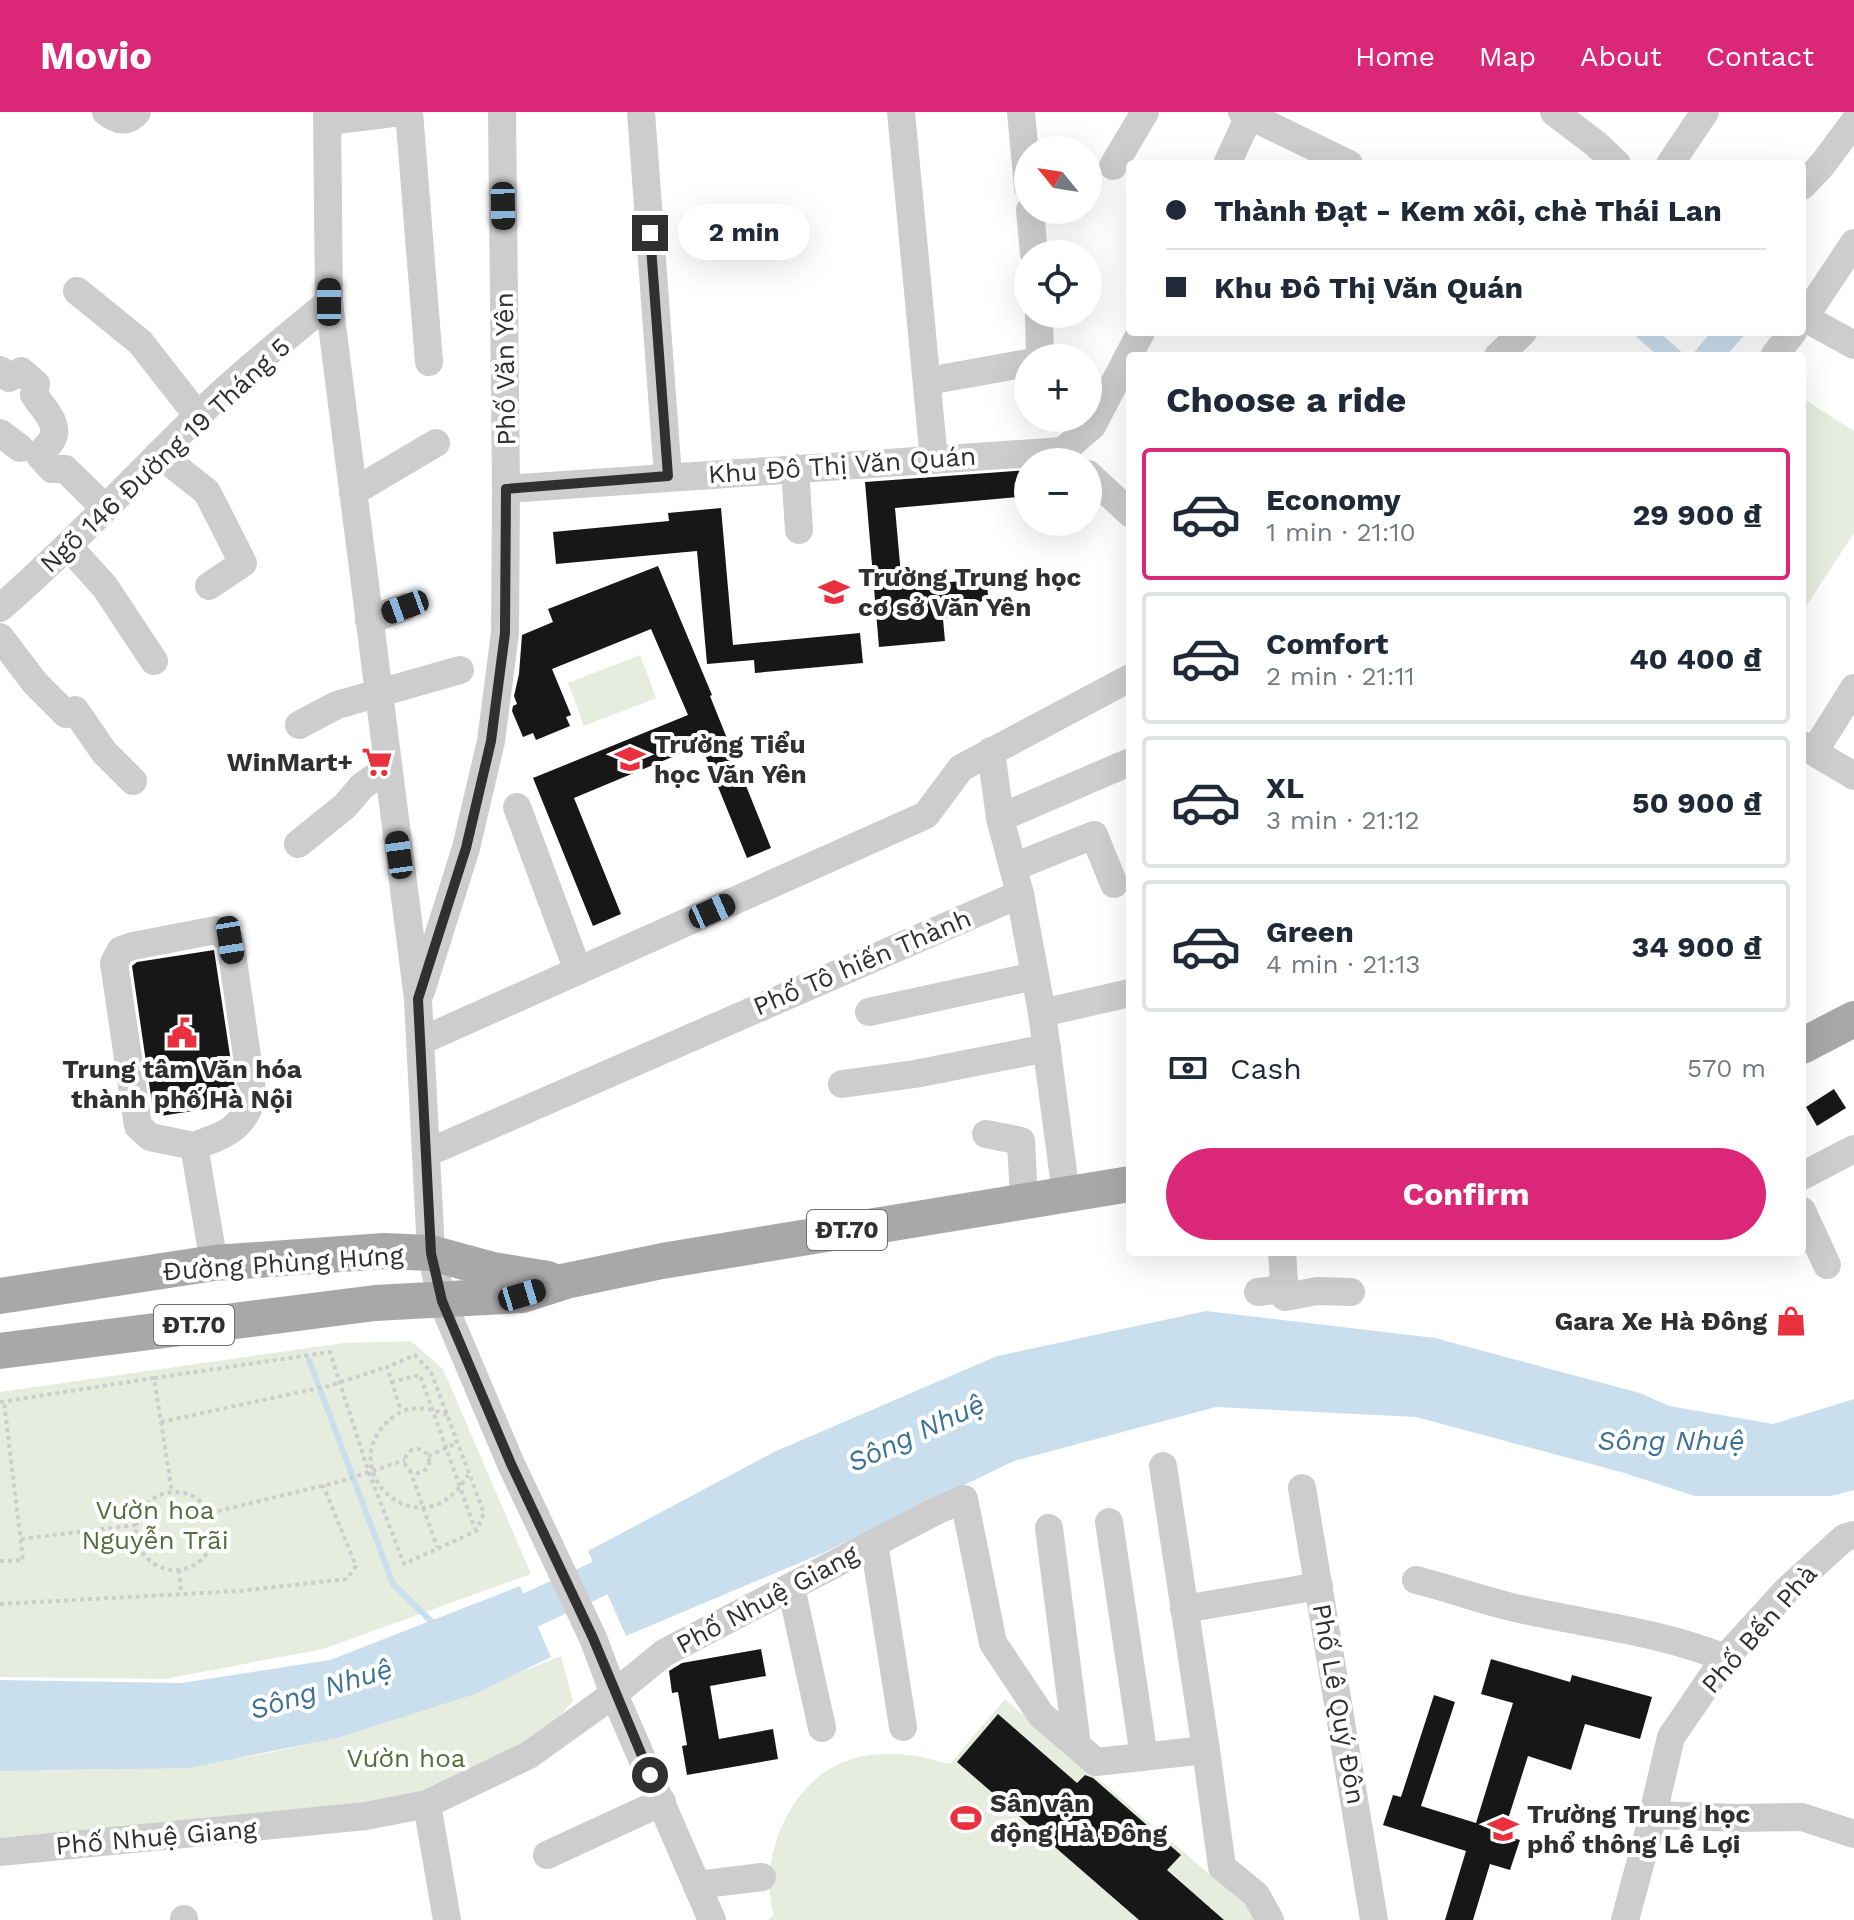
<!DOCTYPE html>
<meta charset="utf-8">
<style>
:root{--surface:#fff;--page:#f2f2f3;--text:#1f2937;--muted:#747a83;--line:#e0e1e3;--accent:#db2777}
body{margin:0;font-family:"Work Sans",sans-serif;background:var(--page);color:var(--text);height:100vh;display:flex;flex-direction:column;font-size:30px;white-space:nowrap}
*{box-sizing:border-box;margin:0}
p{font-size:26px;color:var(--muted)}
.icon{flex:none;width:44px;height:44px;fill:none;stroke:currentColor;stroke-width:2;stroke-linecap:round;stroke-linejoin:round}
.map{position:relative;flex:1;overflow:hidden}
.drawer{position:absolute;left:1126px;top:240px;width:680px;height:904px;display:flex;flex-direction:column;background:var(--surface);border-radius:8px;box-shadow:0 8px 32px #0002}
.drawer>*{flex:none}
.banner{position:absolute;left:1126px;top:48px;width:680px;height:176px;border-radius:8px;box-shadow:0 8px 32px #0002;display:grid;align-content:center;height:176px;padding:0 40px;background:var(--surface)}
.needle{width:52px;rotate:300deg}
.fabs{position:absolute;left:1014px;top:24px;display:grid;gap:16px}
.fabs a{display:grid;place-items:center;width:88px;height:88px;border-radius:50%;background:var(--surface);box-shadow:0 8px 32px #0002;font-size:40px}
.end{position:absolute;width:36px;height:36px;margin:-18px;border:10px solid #303030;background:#fff;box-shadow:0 0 0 4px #fff}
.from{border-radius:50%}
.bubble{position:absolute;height:56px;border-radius:28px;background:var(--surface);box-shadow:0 8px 32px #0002;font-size:26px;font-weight:700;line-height:56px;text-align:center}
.car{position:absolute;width:24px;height:48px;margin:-24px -12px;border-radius:10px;box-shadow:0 0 6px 2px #0007;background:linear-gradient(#222 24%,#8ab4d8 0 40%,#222 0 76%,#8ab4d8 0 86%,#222 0)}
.banner b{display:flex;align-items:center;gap:28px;height:76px;font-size:30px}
.banner b+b{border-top:2px solid var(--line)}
.banner i{width:20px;height:20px;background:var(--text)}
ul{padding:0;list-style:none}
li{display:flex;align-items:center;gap:24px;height:132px;margin:0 16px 12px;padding:0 24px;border:4px solid var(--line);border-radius:8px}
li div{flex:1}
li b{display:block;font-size:30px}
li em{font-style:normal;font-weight:700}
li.on{border-color:var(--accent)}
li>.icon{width:72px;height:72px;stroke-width:1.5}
h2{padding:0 40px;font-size:36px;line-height:96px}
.pay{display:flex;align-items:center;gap:20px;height:88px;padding:0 40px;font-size:30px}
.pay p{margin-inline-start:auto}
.primary-button{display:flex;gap:16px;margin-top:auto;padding:16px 40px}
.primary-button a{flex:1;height:92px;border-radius:48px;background:var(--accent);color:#fff;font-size:32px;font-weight:700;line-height:92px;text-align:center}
header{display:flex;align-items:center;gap:48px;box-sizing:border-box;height:112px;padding:0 40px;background:var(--accent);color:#fff}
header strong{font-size:38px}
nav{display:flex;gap:44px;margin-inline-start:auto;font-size:28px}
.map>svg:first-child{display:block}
.green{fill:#e6edde}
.water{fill:#cadfed}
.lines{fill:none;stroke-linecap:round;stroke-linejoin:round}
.stream{stroke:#cadfed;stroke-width:6}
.river{stroke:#cadfed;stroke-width:36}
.building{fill:#171717}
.path{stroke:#cdcdcd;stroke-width:4;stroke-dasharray:4 4;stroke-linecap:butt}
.minor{stroke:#cdcdcd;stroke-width:28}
.major{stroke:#a8a8a8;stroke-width:36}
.route{stroke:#303030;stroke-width:10}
.labels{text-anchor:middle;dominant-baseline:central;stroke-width:8;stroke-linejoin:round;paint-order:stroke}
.shield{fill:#fff;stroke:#6e6e6e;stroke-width:2}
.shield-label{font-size:24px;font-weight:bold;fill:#303030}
.street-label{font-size:26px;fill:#303030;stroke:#fff}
.poi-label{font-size:26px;font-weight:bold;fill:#303030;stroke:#fff;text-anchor:start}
.park-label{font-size:26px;fill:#536d3c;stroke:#fff}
.water-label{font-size:28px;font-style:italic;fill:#3b7295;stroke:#fff}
</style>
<header>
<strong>Movio</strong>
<nav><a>Home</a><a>Map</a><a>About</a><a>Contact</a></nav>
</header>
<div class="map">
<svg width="1854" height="1808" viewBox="0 0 1854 1808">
<rect width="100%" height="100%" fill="#fff"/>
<!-- green -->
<g class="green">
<polygon points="1802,286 1854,319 1854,421 1803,499"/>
<polygon points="640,543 656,586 584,614 568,571"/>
<polygon points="411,1229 443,1257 531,1462 323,1537 165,1567 0,1565 0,1280 344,1231"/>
<path d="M561,1544L573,1589L530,1639L425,1685L0,1736V1656C39,1660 76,1658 115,1657C168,1654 221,1651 272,1640C371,1620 468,1581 561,1544Z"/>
<path d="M1005,1587L1257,1803L1256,1808H768L774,1803C758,1751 786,1679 835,1654C871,1635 913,1641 950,1652Z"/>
</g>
<!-- water -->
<g class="water">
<polygon points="1631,220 1659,220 1686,244 1658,244"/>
<polygon points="1711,220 1747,220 1726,244 1691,244"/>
<polygon points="1206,1199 1435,1226 1640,1281 1669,1294 1773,1312 1854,1287 1854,1378 1831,1384 1695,1384 1621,1360 1416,1305 1216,1295 1014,1349 823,1441 626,1524 588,1439 774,1340 997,1244"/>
<polygon points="520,1474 551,1545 475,1582 337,1626 189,1656 0,1659 0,1568 181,1571 330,1548"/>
</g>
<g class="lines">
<!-- stream -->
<polyline class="stream" points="309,1248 393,1472 434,1512"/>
<!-- river -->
<polyline class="river" points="487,1518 644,1446"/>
</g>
<!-- building -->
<g class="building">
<polygon points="1028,358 1028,384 895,396 902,474 987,467 988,485 964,500 947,502 948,506 943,507 945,529 879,535 865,370"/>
<polygon points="721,396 733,533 860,521 863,551 755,561 754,548 707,552 697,439 556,452 553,420 669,409 668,401"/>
<polygon points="658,454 712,583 710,584 771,736 747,746 701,633 574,686 621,802 593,814 533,666 688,603 651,517 552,557 571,603 566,605 570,614 536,628 533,621 523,625 512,599 513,594 517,592 514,584 519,562 522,523 553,510 548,497"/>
<polygon points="214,838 236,983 231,993 154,1005 132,854 137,850"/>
<polygon points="1834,977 1846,996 1817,1014 1806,995"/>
<polygon points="761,1537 766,1564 710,1574 719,1627 773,1617 778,1647 687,1663 682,1634 687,1633 678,1580 672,1581 669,1559 682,1551"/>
<polygon points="1491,1547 1570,1570 1572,1563 1652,1585 1640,1627 1585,1612 1571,1658 1528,1644 1503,1723 1520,1728 1510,1758 1490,1752 1473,1808 1445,1808 1466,1739 1383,1713 1393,1683 1401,1685 1434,1583 1455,1590 1421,1694 1476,1711 1513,1591 1481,1582"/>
<polygon points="998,1602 1077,1671 1085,1663 1093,1666 1181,1743 1167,1758 1224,1808 1139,1808 957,1650"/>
</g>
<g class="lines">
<!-- path -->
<g class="path">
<polyline points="154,1266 330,1240 368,1358 404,1452 476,1419 484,1401 431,1260 415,1243 387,1255 401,1299"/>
<polyline points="391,1270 420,1263 475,1417"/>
<polyline points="0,1290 154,1266 172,1380"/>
<path d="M447,1303C428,1295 410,1292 393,1305C328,1355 421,1444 468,1363"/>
<polyline points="161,1310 328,1274 387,1255"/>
<circle cx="417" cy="1349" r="12"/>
<polyline points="428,1344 457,1331"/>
<polyline points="410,1358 437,1435"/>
<circle cx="175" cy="1419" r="39"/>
<polyline points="210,1401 342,1369 405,1348"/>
<polyline points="21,1427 136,1413"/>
<polyline points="0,1449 23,1448 4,1290"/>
<polyline points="179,1458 181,1482"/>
<polyline points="0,1492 239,1479 347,1467 356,1454 323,1373"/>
</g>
<!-- minor -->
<g class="minor">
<path d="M106,0C117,9 128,11 137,0"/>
<polyline points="327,0 329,190 418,887 431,1141 442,1189 511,1352 593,1526 614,1582 712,1808"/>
<polyline points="409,0 429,250"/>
<polyline points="641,0 668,364"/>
<polyline points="901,0 934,348"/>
<polyline points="1021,0 1028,75"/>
<polyline points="1242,0 1349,52"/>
<polyline points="1554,0 1596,32 1617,52"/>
<polyline points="328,9 402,0"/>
<polyline points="1227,52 1251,0"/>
<polyline points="1670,52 1705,0"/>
<polyline points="1113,54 1145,0"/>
<polyline points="1802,74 1822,53 1854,10"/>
<polyline points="1030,98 1034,142"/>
<polyline points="77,179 140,230 198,304"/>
<polyline points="1039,202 1040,246"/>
<polyline points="1805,206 1854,233"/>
<polyline points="1802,209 1854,131"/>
<polyline points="1498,244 1523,220"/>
<polyline points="1774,244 1793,220"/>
<path d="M0,258L9,266L21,259L36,272L34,283C42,295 62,313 51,329C47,336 42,337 40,344L52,357H65L104,395"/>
<polyline points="928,269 1028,251"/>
<polyline points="0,321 20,336"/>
<polyline points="1063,339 1092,314 1141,220"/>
<polyline points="159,342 207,380 243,451 209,474"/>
<polyline points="795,356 799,418"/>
<polyline points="1088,362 1130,401"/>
<polyline points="506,377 1063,339"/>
<polyline points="353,380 436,331"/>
<polyline points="68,434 105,475 154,549"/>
<path d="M0,496C75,431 142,357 214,288C250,254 291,222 329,190"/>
<polyline points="369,508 405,495"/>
<polyline points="0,525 35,571 66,602 75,598 104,640 133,669"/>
<polyline points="299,613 337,593 460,558"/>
<polyline points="1802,633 1854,664"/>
<polyline points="991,639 1000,706 1020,782 1042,901 1066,1082"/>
<polyline points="1814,640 1854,576"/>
<polyline points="517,695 578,859"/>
<polyline points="1000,706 1130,650"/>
<polyline points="298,732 345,694 362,674 388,656"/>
<polyline points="1014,755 1094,723 1114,772"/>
<polyline points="421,879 466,736 491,629 505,521 506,377 502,0"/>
<polyline points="869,900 1035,864"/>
<polyline points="1042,901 1130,881"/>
<polyline points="421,929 926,703 961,656 1130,566"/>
<polyline points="842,972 915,962 1047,936"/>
<polyline points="986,1022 1021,1029 1024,1088"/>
<path d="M194,1034C225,1023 242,1018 253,985L230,828L216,818L133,834L121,838L114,851L138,1014L150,1025L194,1034L214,1151"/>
<polyline points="427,1041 1020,782"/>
<polyline points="1802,1064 1854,1037"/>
<polyline points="1802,1099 1827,1153"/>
<polyline points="1282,1140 1285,1185 1317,1179 1351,1180"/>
<polyline points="1258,1180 1284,1177"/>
<polyline points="1163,1354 1206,1638"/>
<polyline points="1302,1376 1374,1808"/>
<polyline points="1109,1410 1144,1645"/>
<polyline points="1049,1416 1077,1633"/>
<polyline points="874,1431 903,1615"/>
<path d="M1416,1468C1448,1476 1479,1487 1511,1495C1583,1512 1656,1518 1725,1546"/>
<polyline points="791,1475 822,1616"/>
<polyline points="1184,1497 1319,1474"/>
<polyline points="427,1692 447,1808"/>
<polyline points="1653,1703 1738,1706 1802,1705 1854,1722"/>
<polyline points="0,1740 366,1704 427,1692 529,1643 614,1582 664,1541 936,1399 964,1387 993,1531 1041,1603 1096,1650 1206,1638 1222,1755 1256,1783 1270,1808"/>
<polyline points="547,1743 662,1690"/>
<polyline points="697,1773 762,1765"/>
<polyline points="184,1807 184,1808"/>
<polyline points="1625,1808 1650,1715 1671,1625 1725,1546 1787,1478 1844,1426 1854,1423"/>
</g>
<!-- major -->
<g class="major">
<polyline points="1802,934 1854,907"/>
<polyline points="0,1184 214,1151 384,1139 431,1141 493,1158 548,1167"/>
<polyline points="0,1239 375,1191 522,1183 566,1169 662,1149 1130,1072"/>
</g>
</g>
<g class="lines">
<!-- route -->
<polyline class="route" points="650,1663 593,1526 511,1352 442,1189 431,1141 418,887 466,736 491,629 505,521 506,377 668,364 650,121"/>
</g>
<!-- icons -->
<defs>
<g id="school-bare" transform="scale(2.4)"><path d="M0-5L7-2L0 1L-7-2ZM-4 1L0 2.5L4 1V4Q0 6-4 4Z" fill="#e9303d" stroke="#fff" stroke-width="2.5" paint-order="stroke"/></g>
<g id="supermarket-bare" transform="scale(2.4)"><path d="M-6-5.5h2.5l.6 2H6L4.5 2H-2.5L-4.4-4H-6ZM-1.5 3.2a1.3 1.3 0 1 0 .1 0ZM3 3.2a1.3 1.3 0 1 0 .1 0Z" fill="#e9303d" stroke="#fff" stroke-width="2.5" paint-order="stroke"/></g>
<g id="civic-bare" transform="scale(2.4)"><path d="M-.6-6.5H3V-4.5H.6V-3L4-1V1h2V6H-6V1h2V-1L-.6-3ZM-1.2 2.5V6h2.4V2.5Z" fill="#e9303d" stroke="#fff" stroke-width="2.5" paint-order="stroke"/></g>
<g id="shop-bare" transform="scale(2.4)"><path d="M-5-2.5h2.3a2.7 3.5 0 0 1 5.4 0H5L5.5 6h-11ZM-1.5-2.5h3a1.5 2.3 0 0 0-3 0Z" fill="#e9303d" stroke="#fff" stroke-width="2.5" paint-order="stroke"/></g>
<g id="stadium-bare" transform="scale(2.4)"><path d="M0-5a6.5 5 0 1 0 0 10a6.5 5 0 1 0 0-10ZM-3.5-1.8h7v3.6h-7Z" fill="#e9303d" stroke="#fff" stroke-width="2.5" paint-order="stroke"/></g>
</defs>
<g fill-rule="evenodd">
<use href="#school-bare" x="834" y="480"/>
<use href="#school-bare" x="630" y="647"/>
<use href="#supermarket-bare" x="377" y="650"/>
<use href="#civic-bare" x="182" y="921"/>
<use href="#shop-bare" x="1791" y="1209"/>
<use href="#stadium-bare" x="966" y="1706"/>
<use href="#school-bare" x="1503" y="1717"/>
</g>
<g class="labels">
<!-- shield labels -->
<g class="shield">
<rect x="807" y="1098" width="80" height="40" rx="6"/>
<rect x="154" y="1193" width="80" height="40" rx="6"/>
</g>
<g class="shield-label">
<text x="847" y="1118">ĐT.70</text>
<text x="194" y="1213">ĐT.70</text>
</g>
<!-- street labels -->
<g class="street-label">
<text transform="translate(505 257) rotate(-91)">Phố Văn Yên</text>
<text transform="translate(165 343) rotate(-43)">Ngõ 146 Đường 19 Tháng 5</text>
<text transform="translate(842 353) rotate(-4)">Khu Đô Thị Văn Quán</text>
<text transform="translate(862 850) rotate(-23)">Phố Tô hiến Thành</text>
<text transform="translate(283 1151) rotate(-4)">Đường Phùng Hưng</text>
<text transform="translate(767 1487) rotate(-28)">Phố Nhuệ Giang</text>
<text transform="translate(1759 1517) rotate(-49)">Phố Bến Phà</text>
<text transform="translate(1339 1592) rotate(80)">Phố Lê Quý Đôn</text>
<text transform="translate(156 1725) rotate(-5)">Phố Nhuệ Giang</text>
</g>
<!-- poi labels -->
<g class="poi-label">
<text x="858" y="465">Trường Trung học<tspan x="858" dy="30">cơ sở Văn Yên</tspan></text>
<text x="654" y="632">Trường Tiểu<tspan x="654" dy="30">học Văn Yên</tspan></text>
<text x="353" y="650" text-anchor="end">WinMart+</text>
<text x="182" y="957" text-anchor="middle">Trung tâm Văn hóa<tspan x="182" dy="30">thành phố Hà Nội</tspan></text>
<text x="1767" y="1209" text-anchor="end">Gara Xe Hà Đông</text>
<text x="990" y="1691">Sân vận<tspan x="990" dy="30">động Hà Đông</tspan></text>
<text x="1527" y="1702">Trường Trung học<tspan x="1527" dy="30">phổ thông Lê Lợi</tspan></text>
</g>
<!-- park labels -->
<g class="park-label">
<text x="155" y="1398">Vườn hoa<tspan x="155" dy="30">Nguyễn Trãi</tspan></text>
<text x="406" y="1646">Vườn hoa</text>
</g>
<!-- water labels -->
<g class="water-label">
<text transform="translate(916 1321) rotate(-25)">Sông Nhuệ</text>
<text x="1671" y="1328">Sông Nhuệ</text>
<text transform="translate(321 1577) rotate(-17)">Sông Nhuệ</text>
</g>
</g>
</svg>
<div class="fabs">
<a><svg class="needle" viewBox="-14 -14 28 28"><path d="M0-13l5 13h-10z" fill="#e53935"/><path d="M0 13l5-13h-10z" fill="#747a83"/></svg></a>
<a><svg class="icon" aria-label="locate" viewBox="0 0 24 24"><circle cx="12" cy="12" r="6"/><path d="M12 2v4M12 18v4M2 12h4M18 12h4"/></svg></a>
<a>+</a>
<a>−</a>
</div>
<i class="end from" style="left:650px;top:1663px"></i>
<i class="end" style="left:650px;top:121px"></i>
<div class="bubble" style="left:678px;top:92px;width:132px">2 min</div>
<i class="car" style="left:503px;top:94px;rotate:179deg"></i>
<i class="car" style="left:329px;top:190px;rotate:0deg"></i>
<i class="car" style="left:405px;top:495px;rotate:250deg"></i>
<i class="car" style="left:399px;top:743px;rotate:352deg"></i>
<i class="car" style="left:712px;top:799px;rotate:66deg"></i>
<i class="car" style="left:230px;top:828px;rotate:171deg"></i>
<i class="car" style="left:522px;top:1183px;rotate:73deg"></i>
<div class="banner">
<b><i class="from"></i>Thành Đạt - Kem xôi, chè Thái Lan</b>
<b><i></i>Khu Đô Thị Văn Quán</b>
</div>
<section class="drawer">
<h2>Choose a ride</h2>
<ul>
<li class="on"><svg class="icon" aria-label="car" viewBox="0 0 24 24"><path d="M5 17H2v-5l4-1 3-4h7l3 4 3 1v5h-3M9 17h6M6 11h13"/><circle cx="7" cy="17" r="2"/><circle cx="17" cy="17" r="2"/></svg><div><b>Economy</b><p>1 min · 21:10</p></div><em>29 900 ₫</em></li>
<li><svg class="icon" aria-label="car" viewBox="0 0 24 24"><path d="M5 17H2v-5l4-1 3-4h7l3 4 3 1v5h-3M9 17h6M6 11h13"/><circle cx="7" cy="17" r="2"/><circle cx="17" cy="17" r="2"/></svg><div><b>Comfort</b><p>2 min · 21:11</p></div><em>40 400 ₫</em></li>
<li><svg class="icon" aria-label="car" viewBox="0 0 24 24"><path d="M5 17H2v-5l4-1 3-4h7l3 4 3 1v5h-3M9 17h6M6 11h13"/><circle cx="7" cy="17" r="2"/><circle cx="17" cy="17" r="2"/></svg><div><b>XL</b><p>3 min · 21:12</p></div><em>50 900 ₫</em></li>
<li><svg class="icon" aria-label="car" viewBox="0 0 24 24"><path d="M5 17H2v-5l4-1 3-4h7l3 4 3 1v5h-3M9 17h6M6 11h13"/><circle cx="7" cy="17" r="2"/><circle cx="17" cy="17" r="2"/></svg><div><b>Green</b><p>4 min · 21:13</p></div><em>34 900 ₫</em></li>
</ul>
<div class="pay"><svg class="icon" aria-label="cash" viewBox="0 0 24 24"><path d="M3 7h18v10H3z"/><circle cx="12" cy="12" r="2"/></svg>Cash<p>570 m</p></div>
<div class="primary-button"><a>Confirm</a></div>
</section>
</div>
